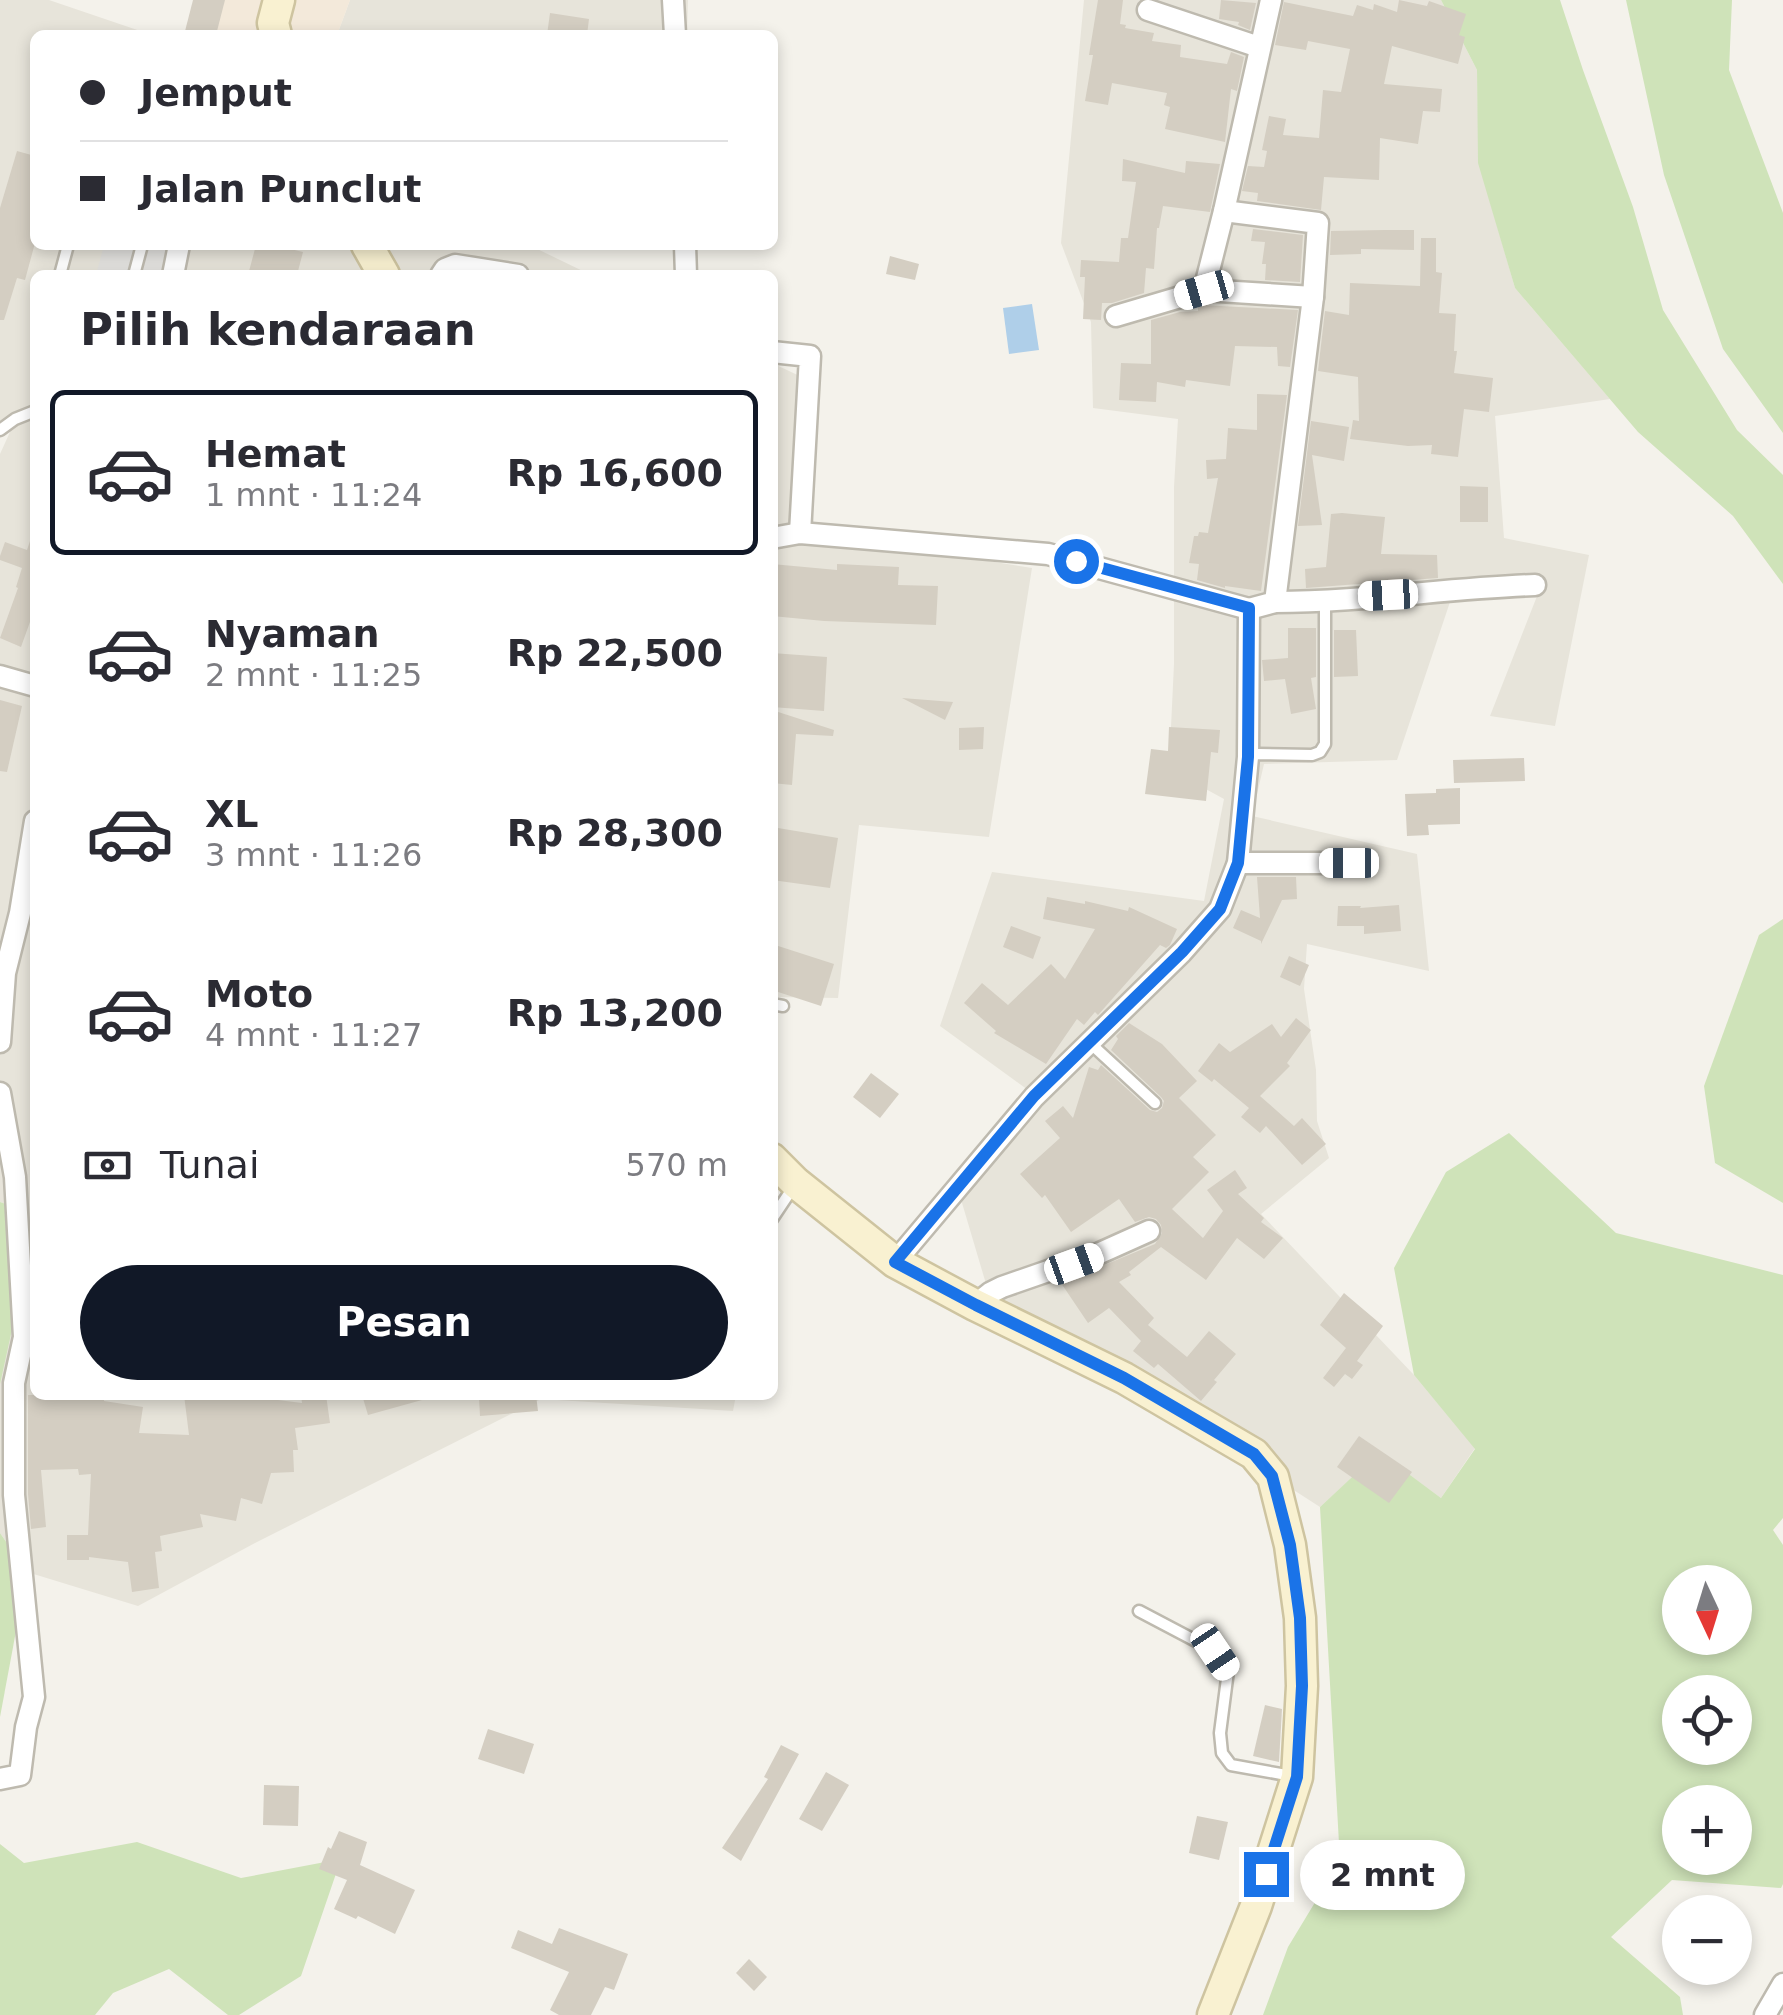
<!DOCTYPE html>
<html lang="id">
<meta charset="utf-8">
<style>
:root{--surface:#fff;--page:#f2f2f3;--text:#2b2b33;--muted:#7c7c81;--line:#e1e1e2;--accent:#111827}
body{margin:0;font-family:"DejaVu Sans",sans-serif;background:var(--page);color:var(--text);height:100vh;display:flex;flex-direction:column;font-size:38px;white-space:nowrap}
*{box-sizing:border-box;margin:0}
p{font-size:32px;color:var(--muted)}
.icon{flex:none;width:55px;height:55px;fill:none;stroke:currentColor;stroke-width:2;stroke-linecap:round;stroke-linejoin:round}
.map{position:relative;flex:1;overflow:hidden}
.panel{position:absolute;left:30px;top:270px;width:748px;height:1130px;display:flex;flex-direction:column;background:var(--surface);border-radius:15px;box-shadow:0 5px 15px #0003}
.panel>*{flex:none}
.banner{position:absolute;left:30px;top:30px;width:748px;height:220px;border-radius:15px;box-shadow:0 5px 15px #0003;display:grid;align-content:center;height:220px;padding:0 50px;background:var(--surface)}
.needle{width:65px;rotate:176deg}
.fabs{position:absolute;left:1662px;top:1565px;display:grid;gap:20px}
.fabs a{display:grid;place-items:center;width:90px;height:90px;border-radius:50%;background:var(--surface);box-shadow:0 5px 15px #0003;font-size:50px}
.end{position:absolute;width:45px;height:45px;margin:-22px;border:12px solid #1a73e8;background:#fff;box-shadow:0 0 0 5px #fff}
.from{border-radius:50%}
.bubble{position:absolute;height:70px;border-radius:35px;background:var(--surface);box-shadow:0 5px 15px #0003;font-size:32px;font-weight:800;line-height:70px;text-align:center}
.car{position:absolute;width:30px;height:60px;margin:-30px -15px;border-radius:12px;box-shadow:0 0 8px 2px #0007;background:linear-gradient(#fff 24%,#345 0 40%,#fff 0 76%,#345 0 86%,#fff 0)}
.banner b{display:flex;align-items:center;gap:35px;height:95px;font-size:38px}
.banner b+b{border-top:2px solid var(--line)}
.banner i{width:25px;height:25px;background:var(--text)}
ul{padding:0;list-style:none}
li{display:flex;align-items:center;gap:30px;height:165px;margin:0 20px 15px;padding:0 30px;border:5px solid transparent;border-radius:15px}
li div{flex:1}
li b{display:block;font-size:38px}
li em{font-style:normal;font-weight:800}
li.current{border-color:var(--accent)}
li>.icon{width:90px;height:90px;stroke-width:1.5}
h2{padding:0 50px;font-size:45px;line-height:120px}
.pay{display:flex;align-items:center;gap:25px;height:110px;padding:0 50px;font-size:38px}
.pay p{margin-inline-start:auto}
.action{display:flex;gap:20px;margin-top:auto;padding:20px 50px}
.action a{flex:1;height:115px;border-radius:60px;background:var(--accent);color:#fff;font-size:40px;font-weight:800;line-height:115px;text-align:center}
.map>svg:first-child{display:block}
.residential{fill:#e7e4da}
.commercial{fill:#f3e9da}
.green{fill:#cfe3b9;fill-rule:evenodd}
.parking{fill:#e3e2df}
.water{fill:#afcfe9}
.building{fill:#d4cec2}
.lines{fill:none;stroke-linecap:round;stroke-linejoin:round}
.service-casing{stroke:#bebaaf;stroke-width:15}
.minor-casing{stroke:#bebaaf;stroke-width:25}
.secondary-casing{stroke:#cec4a0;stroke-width:35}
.service{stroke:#fff;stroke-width:10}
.minor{stroke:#fff;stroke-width:20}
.secondary{stroke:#f9f1d1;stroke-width:30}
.route{stroke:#1a73e8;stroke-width:12}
</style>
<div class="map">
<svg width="1783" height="2015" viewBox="0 0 1783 2015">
<rect width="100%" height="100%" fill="#f4f2eb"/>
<!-- residential -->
<g class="residential">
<polygon points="0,0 49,0 152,35 35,35 35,245 529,245 591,275 35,275 35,1395 736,1395 733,1411 541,1399 255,1543 138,1606 27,1572 0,1533 0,1384 9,1205 0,1202 0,454 10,432 0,433"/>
<polygon points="350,0 688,0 687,35 337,35"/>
<polygon points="1084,0 1441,0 1477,70 1479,163 1515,288 1610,399 1495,416 1504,538 1589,555 1555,726 1490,716 1541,586 1451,599 1397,760 1264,764 1252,816 1417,854 1429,971 1307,944 1304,989 1316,1070 1317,1121 1329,1158 1261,1214 1414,1375 1475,1448 1441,1498 1379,1453 1320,1507 989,1294 957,1186 1028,1090 940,1026 992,872 1204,901 1224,799 1169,769 1174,664 1174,487 1178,419 1093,408 1091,322 1061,243"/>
<polygon points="772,363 806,379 814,533 1032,568 989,837 859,825 838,998 773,997"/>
</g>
<!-- commercial -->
<polygon class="commercial" points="223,0 350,0 337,35 216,35"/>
<!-- green -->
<g class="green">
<polygon points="1441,0 1560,0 1583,70 1633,207 1663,310 1737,430 1783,475 1783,584 1733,516 1638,432 1515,288 1478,163 1477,70"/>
<polygon points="1626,0 1732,0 1729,70 1783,213 1783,433 1723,349 1664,175"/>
<polygon points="1783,919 1783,1203 1715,1163 1704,1086 1759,935"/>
<path d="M1509,1133L1616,1233L1783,1275V1518L1773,1530L1783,1545V1884L1781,1888L1672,1880L1611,1937L1680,1997L1683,2015H1263L1288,1947L1340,1861L1320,1507L1379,1452L1441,1498L1475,1449L1414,1375L1394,1268L1446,1172ZM1680,1582H1735V1638H1680ZM1680,1692H1735V1748H1680ZM1680,1802H1735V1858H1680Z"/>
<polygon points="0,1202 9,1205 24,1275 0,1384"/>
<polygon points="0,1533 27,1572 0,1717"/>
<polygon points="137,1842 241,1878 341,1859 301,1976 239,2015 228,2015 169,1969 113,1993 95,2015 0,2015 0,1844 24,1863"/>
</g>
<!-- parking -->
<polygon class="parking" points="104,245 167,245 160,275 96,275"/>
<!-- water -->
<polygon class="water" points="1032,304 1039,350 1009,354 1003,308"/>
<!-- building -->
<g class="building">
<polygon points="193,0 225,0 216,35 184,35"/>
<polygon points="1098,0 1123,0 1120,24 1126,25 1125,28 1154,33 1152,41 1181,45 1180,57 1227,64 1231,52 1244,57 1237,91 1231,89 1225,142 1165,129 1170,107 1164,105 1167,93 1112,83 1108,105 1085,101 1093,55 1089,55"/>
<polygon points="1221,0 1256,3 1250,30 1238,25 1239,22 1219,19"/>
<polygon points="1399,0 1427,6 1429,1 1466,14 1459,35 1465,37 1458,64 1392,46 1384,84 1442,89 1440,112 1423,111 1418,144 1380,138 1379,180 1324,177 1321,210 1257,201 1258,193 1242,191 1248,166 1264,167 1267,151 1262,150 1269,116 1286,119 1283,135 1319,138 1323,90 1341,92 1350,49 1308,41 1306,50 1275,45 1284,2 1353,16 1357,5 1373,10 1374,4 1397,12"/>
<polygon points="550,13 589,19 587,35 547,35"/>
<polygon points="17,151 35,156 35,243 25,280 17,278 4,320 0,320 0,208"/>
<polygon points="1123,159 1185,173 1186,161 1220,164 1210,212 1163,206 1159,228 1157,228 1154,269 1146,268 1144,293 1112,303 1102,303 1101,320 1083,319 1085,277 1080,277 1081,260 1119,262 1121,238 1128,238 1136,182 1122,181"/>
<polygon points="1253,229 1303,235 1300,282 1265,280 1266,264 1262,264 1265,242 1251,241"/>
<polygon points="1384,230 1414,230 1414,250 1361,249 1361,254 1330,255 1331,231"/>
<polygon points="1421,238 1436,238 1436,272 1442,273 1439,313 1456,314 1454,351 1457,351 1454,373 1493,378 1489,412 1464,409 1458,457 1431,454 1432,445 1408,446 1350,439 1353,420 1359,421 1358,377 1318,371 1325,311 1349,315 1350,283 1420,286"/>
<polygon points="256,245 274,245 303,252 297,275 248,275"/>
<polygon points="890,256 919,264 915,280 886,274"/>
<polygon points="1201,305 1298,310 1290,367 1278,366 1277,347 1235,346 1230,386 1186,380 1185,387 1157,382 1156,402 1119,400 1121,363 1151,364 1151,320 1180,312 1198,311 1198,306"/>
<polygon points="1257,394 1287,395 1261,591 1225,586 1225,588 1197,580 1199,564 1189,563 1194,536 1198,536 1199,532 1208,533 1218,478 1207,479 1206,460 1226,459 1228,428 1257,430"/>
<polygon points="1311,421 1349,427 1344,461 1312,455 1322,525 1298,526"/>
<polygon points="1460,486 1488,487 1488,522 1460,522"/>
<polygon points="1342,513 1385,517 1381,554 1437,555 1438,578 1306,588 1305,569 1326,567 1331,514"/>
<polygon points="31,538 35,538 35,608 21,647 0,638 18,588 16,587 22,568 0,560 0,556 5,542 27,550"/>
<polygon points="772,564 837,570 837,564 899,567 898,585 938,586 936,625 824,621 772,616"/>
<polygon points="1288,628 1316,628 1316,677 1311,678 1316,709 1291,714 1285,679 1264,681 1262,660 1288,658"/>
<polygon points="1334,630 1356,630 1358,676 1334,677"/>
<polygon points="772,653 827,657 824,711 772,707"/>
<polygon points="902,698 953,702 945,720"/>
<polygon points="0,700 22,706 7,772 0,771"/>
<polygon points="772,710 834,730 833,736 796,734 792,785 772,783"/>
<polygon points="984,727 983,749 959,750 959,728"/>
<polygon points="1169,727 1220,730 1218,753 1211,752 1206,801 1145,794 1151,749 1168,751"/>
<polygon points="1524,758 1525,781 1454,783 1453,760"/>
<polygon points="1460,788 1460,824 1428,825 1429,835 1407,836 1405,794 1436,793 1436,789"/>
<polygon points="772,827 838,838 830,888 772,880"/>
<polygon points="1257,877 1296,877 1297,899 1282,900 1261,944 1261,941 1233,928 1241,910 1260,918"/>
<polygon points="1047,897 1085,904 1085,901 1128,911 1129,907 1177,929 1170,945 1166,948 1160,945 1098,1015 1095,1012 1084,1025 1077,1019 1046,1064 994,1033 996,1031 964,1003 982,983 1008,1005 1051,964 1065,979 1095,929 1043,919"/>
<polygon points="1399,905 1401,931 1364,934 1364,926 1337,926 1338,906 1361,906 1360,908"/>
<polygon points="1011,926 1041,937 1033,959 1003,947"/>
<polygon points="772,944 834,964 821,1006 772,990"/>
<polygon points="1289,956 1309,965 1300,986 1280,977"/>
<polygon points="1296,1018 1311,1030 1287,1063 1290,1066 1260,1096 1294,1126 1302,1118 1326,1144 1302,1165 1266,1126 1260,1133 1241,1117 1249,1108 1214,1079 1212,1082 1198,1071 1219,1043 1230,1052 1272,1024 1281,1037"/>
<polygon points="1129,1023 1162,1044 1197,1081 1179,1098 1216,1135 1193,1157 1209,1172 1172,1209 1203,1238 1223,1211 1207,1190 1235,1170 1247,1188 1238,1194 1264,1218 1261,1222 1283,1238 1264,1259 1237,1238 1206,1280 1161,1247 1129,1272 1131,1275 1119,1282 1154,1318 1148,1325 1187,1357 1209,1331 1236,1354 1214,1380 1217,1382 1201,1401 1158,1364 1154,1368 1133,1351 1141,1341 1109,1308 1088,1323 1061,1283 1155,1244 1162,1233 1161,1225 1156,1219 1149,1217 1135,1222 1119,1199 1071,1232 1045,1195 1042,1198 1020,1174 1060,1138 1045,1121 1063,1106 1073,1118 1089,1067 1098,1070 1101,1065 1150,1110 1157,1112 1162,1108 1164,1101 1161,1097 1111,1050 1118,1039 1116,1036"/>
<polygon points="871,1073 899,1094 880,1118 853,1097"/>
<polygon points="1344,1293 1383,1326 1357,1361 1363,1365 1352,1379 1345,1374 1334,1387 1323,1378 1346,1348 1320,1325"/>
<polygon points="28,1395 104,1395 104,1401 143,1407 139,1433 189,1435 184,1395 253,1395 253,1397 302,1403 301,1395 326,1395 330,1423 295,1428 298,1450 293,1450 294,1472 271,1473 262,1504 241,1498 236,1521 200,1514 203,1527 160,1536 162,1551 155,1552 159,1588 132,1592 128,1562 89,1557 89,1560 67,1560 67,1535 88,1535 91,1474 79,1475 78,1469 41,1470 46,1527 31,1529 28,1494"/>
<polygon points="362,1395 421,1395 422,1400 368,1415"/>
<polygon points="511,1395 536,1395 538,1411 480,1416 479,1398"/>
<polygon points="1359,1436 1412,1472 1389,1503 1337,1467"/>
<polygon points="1265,1705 1282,1709 1279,1762 1253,1756"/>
<polygon points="488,1729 534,1744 524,1774 478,1759"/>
<polygon points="781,1745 799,1754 741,1861 722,1848 768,1779 764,1777"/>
<polygon points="826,1772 849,1785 822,1831 799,1819"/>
<polygon points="264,1785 299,1786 298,1826 263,1825"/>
<polygon points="1197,1816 1228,1822 1219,1860 1189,1853"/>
<polygon points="339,1831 367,1842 360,1865 415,1890 395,1934 358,1916 356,1919 334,1909 347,1880 319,1869 328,1847 331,1849"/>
<polygon points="559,1928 628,1954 614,1990 605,1987 591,2015 559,2015 550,2010 569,1972 511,1948 518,1930 552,1944"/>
<polygon points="749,1959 767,1977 754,1991 736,1973"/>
</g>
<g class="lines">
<!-- service casing -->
<g class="service-casing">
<g id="service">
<polyline points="60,275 68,245"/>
<polyline points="134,275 142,245"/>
<polyline points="0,430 15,419 35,411"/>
<polyline points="1249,757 1258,754 1312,755 1320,752 1325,744 1325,601"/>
<polyline points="772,1004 783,1006"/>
<polyline points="1090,1043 1155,1103"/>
<polyline points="772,1219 794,1186"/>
<polyline points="1139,1611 1215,1651 1228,1671 1220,1733 1222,1753 1231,1765 1292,1776"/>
</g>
</g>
<!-- minor casing -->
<g class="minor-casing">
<g id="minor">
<polyline points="673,0 675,35"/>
<polyline points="1148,10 1259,47"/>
<polyline points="1224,211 1318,223 1313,297 1275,602 1249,609"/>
<polyline points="685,245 686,275"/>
<polyline points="173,275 179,245"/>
<polyline points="441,275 445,269 455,265 518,275"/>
<polyline points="1204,290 1313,297"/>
<polyline points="1116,316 1204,290 1224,211 1271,0"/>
<polyline points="772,352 810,356 800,533"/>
<polyline points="772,538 800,533 1048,554 1249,609 1248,757 1238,863 1220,909 1182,952 1034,1097 895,1262"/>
<path d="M1275,602C1362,602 1448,588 1535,585"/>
<polyline points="0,676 35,686"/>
<polyline points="1238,863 1349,863"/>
<polyline points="0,1042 5,973 20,913 35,821"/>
<polyline points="0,1093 15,1177 24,1337 14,1383 14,1495 34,1697 26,1727 20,1775 0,1779"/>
<polyline points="975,1305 990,1293 1002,1287 1100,1253 1149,1231"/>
<polyline points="1765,2015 1783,1984"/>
</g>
</g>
<!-- secondary casing -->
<g class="secondary-casing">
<g id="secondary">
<polyline points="276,35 273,23 279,0"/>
<polyline points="367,245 384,275"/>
<polyline points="772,1159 796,1183 895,1262 975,1305 1124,1378 1254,1454 1273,1477 1290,1545 1300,1618 1302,1686 1297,1777 1256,1906 1213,2015"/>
</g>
</g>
<!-- service -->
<use href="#service" class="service"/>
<!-- minor -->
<use href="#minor" class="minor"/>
<!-- secondary -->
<use href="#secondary" class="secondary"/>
</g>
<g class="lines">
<!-- route -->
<polyline class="route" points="1076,561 1249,608 1248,757 1238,863 1220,909 1182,952 1034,1096 895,1262 976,1305 1124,1378 1254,1454 1272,1476 1290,1545 1300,1618 1302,1686 1297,1777 1266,1874"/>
</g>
</svg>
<div class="fabs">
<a><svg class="needle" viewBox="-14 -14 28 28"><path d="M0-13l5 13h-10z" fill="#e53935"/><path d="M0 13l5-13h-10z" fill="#7c7c81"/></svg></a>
<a><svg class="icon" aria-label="locate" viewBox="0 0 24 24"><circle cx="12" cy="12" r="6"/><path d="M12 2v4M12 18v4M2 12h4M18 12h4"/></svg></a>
<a>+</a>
<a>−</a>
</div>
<i class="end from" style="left:1076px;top:561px"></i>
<i class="end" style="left:1266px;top:1874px"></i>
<div class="bubble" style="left:1300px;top:1840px;width:165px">2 mnt</div>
<i class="car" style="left:1204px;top:290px;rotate:254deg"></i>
<i class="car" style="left:1388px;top:595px;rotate:267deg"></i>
<i class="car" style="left:1349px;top:863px;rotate:270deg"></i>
<i class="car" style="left:1074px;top:1264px;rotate:70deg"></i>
<i class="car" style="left:1215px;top:1652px;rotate:146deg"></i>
<div class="banner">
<b><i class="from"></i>Jemput</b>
<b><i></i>Jalan Punclut</b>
</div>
<section class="panel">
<h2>Pilih kendaraan</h2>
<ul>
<li class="current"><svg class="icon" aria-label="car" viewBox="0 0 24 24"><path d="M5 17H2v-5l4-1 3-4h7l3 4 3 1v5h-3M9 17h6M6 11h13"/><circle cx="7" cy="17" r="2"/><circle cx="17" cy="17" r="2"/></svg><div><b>Hemat</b><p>1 mnt · 11:24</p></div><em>Rp 16,600</em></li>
<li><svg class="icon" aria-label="car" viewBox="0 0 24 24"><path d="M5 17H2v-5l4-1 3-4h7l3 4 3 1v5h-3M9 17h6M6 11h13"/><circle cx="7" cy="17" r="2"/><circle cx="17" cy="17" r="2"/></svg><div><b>Nyaman</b><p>2 mnt · 11:25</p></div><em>Rp 22,500</em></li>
<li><svg class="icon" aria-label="car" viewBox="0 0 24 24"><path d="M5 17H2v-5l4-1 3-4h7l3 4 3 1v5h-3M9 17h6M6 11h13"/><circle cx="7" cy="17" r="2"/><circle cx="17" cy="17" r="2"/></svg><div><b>XL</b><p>3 mnt · 11:26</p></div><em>Rp 28,300</em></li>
<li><svg class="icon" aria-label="car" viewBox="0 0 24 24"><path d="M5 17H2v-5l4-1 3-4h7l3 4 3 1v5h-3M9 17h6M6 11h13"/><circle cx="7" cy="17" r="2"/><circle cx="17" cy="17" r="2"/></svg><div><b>Moto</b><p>4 mnt · 11:27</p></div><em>Rp 13,200</em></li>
</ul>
<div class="pay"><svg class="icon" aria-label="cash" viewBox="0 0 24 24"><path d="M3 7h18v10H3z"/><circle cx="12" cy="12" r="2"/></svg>Tunai<p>570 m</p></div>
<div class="action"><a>Pesan</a></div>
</section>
</div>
